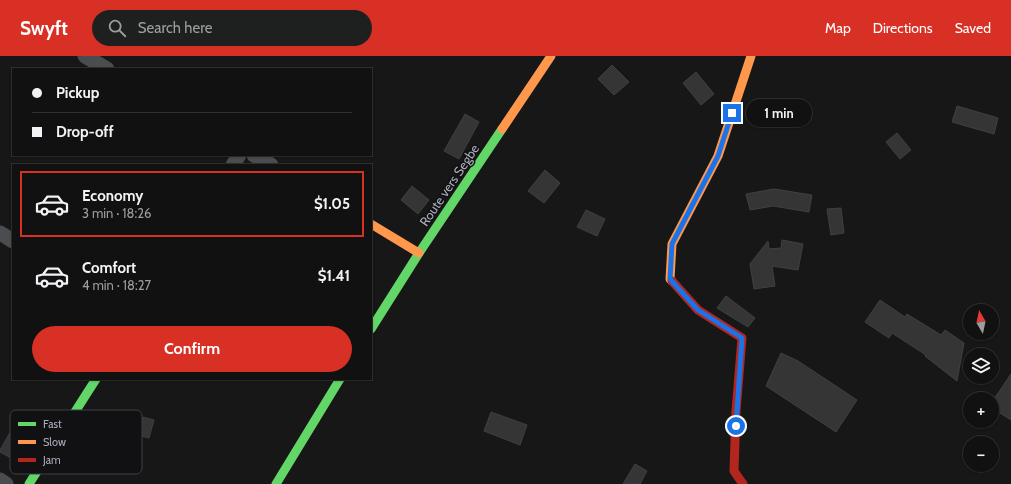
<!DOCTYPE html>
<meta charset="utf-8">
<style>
:root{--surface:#111;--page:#1e1f1f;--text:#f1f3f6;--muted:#9c9d9f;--line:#303131;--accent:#d93025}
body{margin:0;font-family:Cabin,sans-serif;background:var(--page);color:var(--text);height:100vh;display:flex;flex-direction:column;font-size:15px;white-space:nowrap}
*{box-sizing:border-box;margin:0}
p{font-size:13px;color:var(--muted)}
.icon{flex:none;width:22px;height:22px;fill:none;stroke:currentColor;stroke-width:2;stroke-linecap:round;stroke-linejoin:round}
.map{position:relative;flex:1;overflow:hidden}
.panel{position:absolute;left:12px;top:108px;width:360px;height:216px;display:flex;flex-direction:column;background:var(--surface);border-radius:0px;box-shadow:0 1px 3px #0004,0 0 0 1px var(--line)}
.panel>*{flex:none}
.hud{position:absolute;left:12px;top:12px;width:360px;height:88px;border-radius:0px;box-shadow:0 1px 3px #0004,0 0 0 1px var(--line);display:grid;align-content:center;height:88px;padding:0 20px;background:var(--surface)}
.needle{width:26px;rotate:351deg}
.tools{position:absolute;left:963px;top:248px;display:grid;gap:8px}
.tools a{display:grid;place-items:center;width:36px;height:36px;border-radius:50%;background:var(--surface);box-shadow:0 1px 3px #0004,0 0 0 1px var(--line);font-size:20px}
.end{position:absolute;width:18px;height:18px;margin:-9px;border:5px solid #1a73e8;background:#fff;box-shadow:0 0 0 2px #fff}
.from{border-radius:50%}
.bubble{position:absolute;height:28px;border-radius:14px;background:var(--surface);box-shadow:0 1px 3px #0004,0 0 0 1px var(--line);font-size:13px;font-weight:700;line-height:28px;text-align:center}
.hud b{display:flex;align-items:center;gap:14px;height:38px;font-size:15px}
.hud b+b{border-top:1px solid var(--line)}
.hud i{width:10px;height:10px;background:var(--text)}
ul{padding:7px 0 0;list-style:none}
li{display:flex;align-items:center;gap:12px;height:66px;margin:0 8px 6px;padding:0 12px;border:2px solid transparent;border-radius:0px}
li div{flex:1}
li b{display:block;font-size:15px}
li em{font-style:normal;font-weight:700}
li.on{border-color:var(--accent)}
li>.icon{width:36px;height:36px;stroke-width:1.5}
.action{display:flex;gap:8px;margin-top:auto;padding:8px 20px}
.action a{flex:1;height:46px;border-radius:24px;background:var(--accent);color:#fff;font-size:16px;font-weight:700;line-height:46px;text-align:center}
header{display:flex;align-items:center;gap:24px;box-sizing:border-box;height:56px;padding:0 20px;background:var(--accent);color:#fff}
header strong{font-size:19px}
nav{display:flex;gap:22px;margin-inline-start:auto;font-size:14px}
.search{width:280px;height:36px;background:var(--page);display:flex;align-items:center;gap:10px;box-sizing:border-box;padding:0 14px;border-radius:22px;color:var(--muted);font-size:15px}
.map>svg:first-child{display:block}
.building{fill:#353536;stroke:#3f4043}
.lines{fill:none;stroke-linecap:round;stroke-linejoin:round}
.street{stroke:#4b4c50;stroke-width:15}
.fast{stroke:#63d668;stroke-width:9}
.slow{stroke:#ff974d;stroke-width:9}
.jam{stroke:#b3261e;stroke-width:9}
.route{stroke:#1a73e8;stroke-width:5}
.labels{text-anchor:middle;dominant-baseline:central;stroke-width:3;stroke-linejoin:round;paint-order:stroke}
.street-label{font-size:13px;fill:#a8adb8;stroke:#111113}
.key{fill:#111113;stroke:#3e4045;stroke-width:1}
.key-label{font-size:11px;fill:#a8adb8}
</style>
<header>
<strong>Swyft</strong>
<div class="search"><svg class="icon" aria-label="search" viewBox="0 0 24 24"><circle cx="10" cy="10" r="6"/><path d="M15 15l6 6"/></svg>Search here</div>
<nav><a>Map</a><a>Directions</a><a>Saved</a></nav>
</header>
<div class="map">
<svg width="1011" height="428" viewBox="0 0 1011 428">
<rect width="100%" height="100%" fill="#171717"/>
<!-- building -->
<g class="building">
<polygon points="612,9 629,26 614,39 598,23"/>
<polygon points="696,16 714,38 701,49 683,27"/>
<polygon points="957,50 998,62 994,78 952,66"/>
<polygon points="465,58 479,66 459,103 444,95"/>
<polygon points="897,77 911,94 900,103 886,86"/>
<polygon points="545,114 560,127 544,147 528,135"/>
<polygon points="412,130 429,144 418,158 401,144"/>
<polygon points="774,133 812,139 809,156 773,150 750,154 746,138"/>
<polygon points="841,152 844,177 831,179 827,153"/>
<polygon points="586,154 605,163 597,180 577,171"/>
<polygon points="782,184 803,188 798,214 772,210 775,230 754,233 750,208 768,185 769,193 781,192"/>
<polygon points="726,240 755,262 748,271 717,252"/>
<polygon points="880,244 905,261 907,258 941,279 945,274 964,287 957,325 925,300 926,299 892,277 889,282 865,266"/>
<polygon points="781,297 798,305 857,344 836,376 766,330"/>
<polygon points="1011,318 1011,364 992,352 992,346"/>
<polygon points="491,356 527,369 520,389 484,375"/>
<polygon points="138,360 154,364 149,382 134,378"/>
<polygon points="11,375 39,390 26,410 0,396 0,394"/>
<polygon points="635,408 647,415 640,428 623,428"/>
</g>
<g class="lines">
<!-- street -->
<g class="street">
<polyline points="85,0 107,13"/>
<polyline points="254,99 271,109"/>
<polyline points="233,109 239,99"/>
<polyline points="0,177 13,185"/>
<polyline points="0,424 6,428"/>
</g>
<!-- fast -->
<g class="fast">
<polyline points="371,273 419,197 502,73"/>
<polyline points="29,428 96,323"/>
<polyline points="276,428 340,323"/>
</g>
<!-- slow -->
<g class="slow">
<polyline points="502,73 551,0"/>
<polyline points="371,168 419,197"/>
<polyline points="672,225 670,223 672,188 718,100 751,0"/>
</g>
<!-- jam -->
<polyline class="jam" points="672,225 698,254 742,282 736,355 734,415 743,428"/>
</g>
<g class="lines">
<!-- route -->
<polyline class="route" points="732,57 718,100 672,188 670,223 698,254 742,282 736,370"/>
</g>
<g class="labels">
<!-- street labels -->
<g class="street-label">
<text transform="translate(449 129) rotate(-56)">Route vers Segbe</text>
</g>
</g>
<!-- legend -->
<rect x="10" y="354" width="132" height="64" rx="6" class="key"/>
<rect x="18" y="366" width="18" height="4" fill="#63d668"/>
<rect x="18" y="384" width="18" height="4" fill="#ff974d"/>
<rect x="18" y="402" width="18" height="4" fill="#b3261e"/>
<g class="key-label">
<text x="43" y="372">Fast</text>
<text x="43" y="390">Slow</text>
<text x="43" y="408">Jam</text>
</g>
</svg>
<div class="tools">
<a><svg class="needle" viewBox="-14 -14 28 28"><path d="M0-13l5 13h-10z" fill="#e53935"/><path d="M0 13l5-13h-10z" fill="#9c9d9f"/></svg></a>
<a><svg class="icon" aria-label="layers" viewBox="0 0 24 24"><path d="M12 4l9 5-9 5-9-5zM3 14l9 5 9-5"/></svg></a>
<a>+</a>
<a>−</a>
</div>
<i class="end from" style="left:736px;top:370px"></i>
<i class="end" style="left:732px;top:57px"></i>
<div class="bubble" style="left:746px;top:43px;width:66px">1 min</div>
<div class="hud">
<b><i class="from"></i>Pickup</b>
<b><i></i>Drop-off</b>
</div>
<section class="panel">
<ul>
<li class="on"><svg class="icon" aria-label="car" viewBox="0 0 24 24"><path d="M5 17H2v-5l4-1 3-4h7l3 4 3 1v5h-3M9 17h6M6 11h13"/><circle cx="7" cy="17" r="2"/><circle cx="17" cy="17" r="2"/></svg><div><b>Economy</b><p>3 min · 18:26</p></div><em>$1.05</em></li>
<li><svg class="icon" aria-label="car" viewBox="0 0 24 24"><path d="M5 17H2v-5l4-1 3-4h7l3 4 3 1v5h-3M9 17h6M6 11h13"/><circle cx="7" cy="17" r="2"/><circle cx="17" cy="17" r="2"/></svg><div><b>Comfort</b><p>4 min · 18:27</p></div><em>$1.41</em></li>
</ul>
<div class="action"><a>Confirm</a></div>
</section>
</div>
